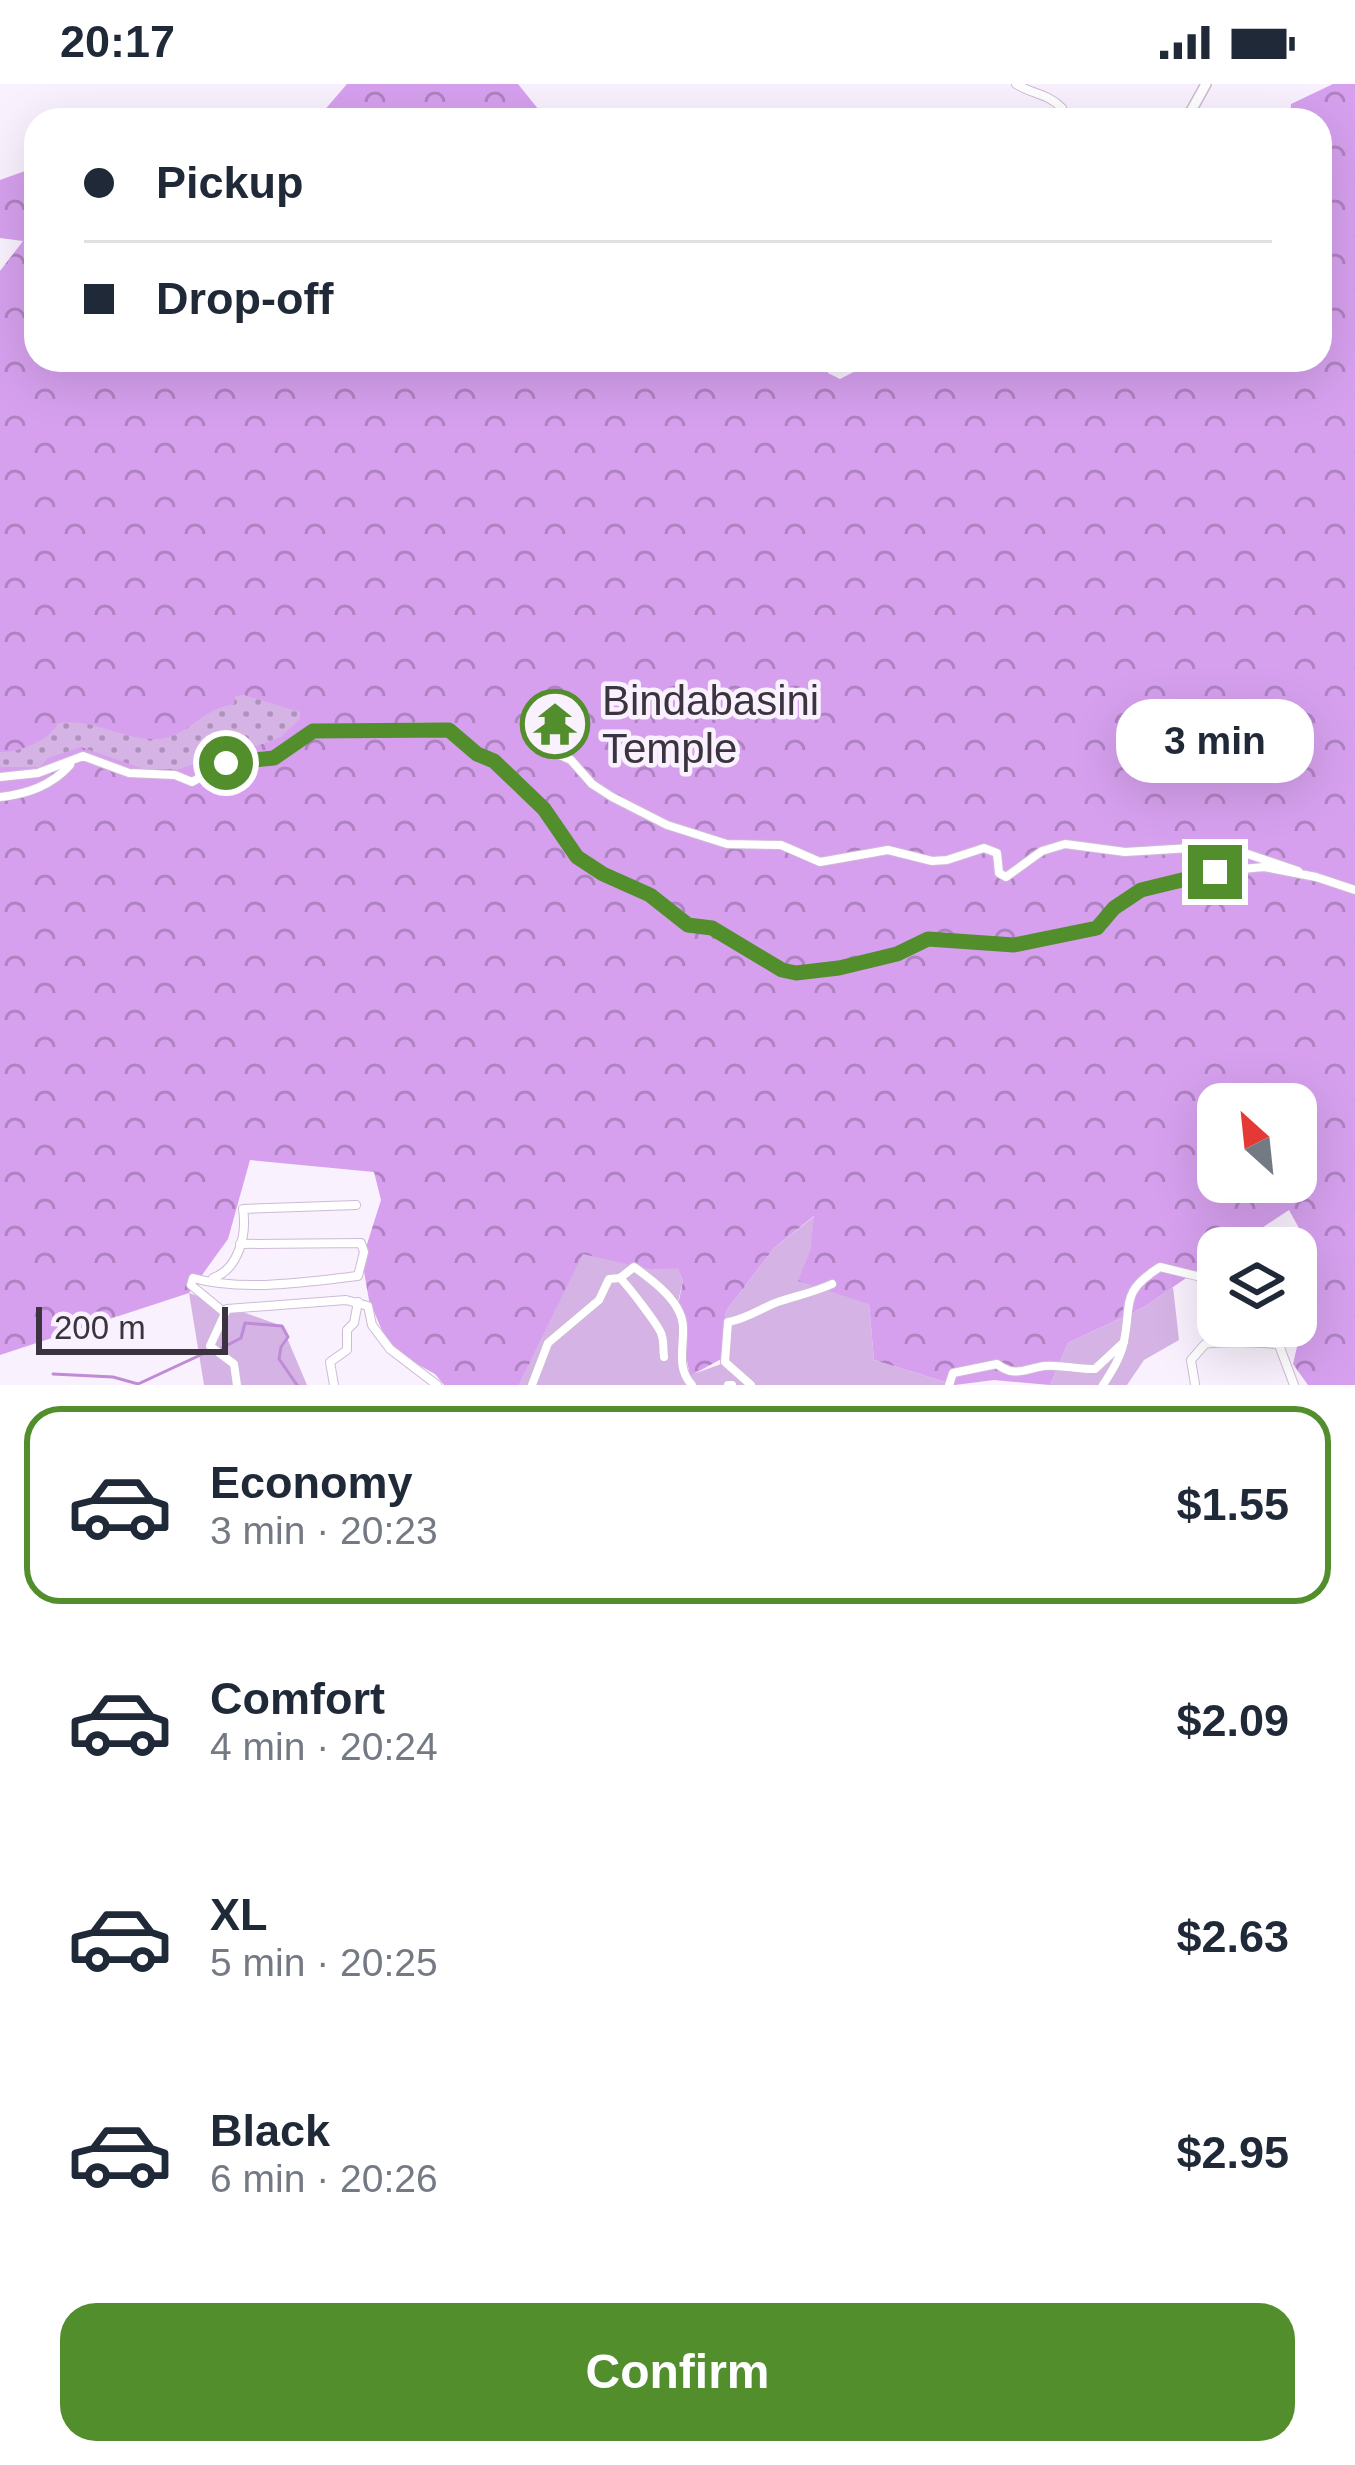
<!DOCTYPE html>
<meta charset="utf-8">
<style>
:root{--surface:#fff;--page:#f2f2f3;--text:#1f2937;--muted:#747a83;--line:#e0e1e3;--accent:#538e2d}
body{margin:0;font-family:Helvetica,sans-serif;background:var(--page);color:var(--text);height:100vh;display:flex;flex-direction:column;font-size:45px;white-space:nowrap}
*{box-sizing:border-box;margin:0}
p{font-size:39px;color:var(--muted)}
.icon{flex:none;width:66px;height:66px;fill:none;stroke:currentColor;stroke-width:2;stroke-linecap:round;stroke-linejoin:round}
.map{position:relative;height:1301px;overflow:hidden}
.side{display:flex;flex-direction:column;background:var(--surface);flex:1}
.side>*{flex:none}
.top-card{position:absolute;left:24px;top:24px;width:1308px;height:264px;border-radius:36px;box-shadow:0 12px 48px #0002;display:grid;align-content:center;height:264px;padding:0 60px;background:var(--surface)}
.needle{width:78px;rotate:333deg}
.buttons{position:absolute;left:1197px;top:999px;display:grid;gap:24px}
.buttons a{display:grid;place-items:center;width:120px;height:120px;border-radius:24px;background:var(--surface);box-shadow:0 12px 48px #0002;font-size:60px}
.scale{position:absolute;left:36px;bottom:30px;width:192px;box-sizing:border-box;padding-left:12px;border:6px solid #3b333f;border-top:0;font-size:33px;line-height:42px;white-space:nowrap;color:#3b333f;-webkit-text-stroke:9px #f9f1fd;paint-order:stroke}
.end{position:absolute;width:54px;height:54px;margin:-27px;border:15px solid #538e2d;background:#fff;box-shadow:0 0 0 6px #fff}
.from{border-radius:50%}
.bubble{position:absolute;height:84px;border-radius:36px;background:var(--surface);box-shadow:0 12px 48px #0002;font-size:39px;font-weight:700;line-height:84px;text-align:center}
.top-card b{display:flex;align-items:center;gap:42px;height:114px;font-size:45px}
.top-card b+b{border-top:3px solid var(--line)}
.top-card i{width:30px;height:30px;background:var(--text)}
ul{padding:21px 0 0;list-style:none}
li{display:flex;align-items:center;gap:36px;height:198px;margin:0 24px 18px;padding:0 36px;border:6px solid transparent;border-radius:36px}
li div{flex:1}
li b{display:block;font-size:45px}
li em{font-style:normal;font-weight:700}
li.selected{border-color:var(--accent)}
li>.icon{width:108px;height:108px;stroke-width:1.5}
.button{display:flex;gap:24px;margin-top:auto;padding:24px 60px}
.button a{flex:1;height:138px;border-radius:36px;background:var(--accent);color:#fff;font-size:48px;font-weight:700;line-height:138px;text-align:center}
.status{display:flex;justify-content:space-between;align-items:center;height:84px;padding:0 60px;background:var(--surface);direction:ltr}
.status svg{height:33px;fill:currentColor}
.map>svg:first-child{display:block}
.green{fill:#d6b3e5}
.forest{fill:url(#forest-crowns);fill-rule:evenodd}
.park{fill:url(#park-dots)}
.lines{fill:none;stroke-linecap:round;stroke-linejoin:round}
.stream{stroke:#bf8ad6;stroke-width:3}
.minor-casing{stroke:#cebad6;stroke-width:10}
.tertiary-casing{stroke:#cebad6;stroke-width:12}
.minor{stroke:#fff;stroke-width:8}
.tertiary{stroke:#fff;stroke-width:9}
.route{stroke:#538e2d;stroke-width:15}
.labels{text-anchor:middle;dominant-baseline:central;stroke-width:9;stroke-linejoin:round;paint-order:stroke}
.poi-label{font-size:42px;fill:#3b333f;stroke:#f9f1fd;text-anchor:start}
</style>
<div class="status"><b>20:17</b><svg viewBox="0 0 49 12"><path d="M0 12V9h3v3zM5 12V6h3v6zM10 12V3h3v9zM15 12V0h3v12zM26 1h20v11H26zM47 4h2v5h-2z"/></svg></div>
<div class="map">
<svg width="1355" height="1301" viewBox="0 0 1355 1301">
<defs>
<pattern id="forest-crowns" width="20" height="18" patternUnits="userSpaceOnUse" patternTransform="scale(3)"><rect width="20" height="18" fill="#d6a0ee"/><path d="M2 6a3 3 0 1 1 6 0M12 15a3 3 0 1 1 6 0" fill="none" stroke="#af83c2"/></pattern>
<pattern id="park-dots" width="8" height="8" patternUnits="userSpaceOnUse" patternTransform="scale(3)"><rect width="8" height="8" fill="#d6b3e5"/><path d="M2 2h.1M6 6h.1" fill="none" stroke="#af92bb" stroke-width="1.8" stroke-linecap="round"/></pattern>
</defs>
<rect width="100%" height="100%" fill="#f9f1fd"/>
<!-- green -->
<g class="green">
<polygon points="816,1131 810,1167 869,1220 874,1276 955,1301 519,1301 583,1169 651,1186 678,1183 683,1197 677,1222 685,1293 724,1279 726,1227 774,1164"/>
<polygon points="1173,1203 1179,1256 1144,1276 1127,1301 1050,1301 1068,1259 1144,1223"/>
<polygon points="189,1209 282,1242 307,1301 204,1301"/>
</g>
<!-- forest -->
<g class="forest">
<polygon points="347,0 518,0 547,36 316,36"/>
<path d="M1333,0H1355V1301H1308L1293,1280L1317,1177L1289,1126L1231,1164H1218V1172L1144,1223L1068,1259L1050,1301L994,1296L955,1301L874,1276L869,1220L798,1197L810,1167L814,1132L774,1164L726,1227L723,1274L690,1292L677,1226L683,1197L678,1184L651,1186L583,1170L519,1301H444L435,1290L390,1265L369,1216L362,1176L381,1116L374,1088L250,1076L228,1155L189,1209L0,1271V187L23,157L0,154V96L36,83V276H822L828,289L840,295L877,276H1320V36H1290L1291,20ZM1218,1020H1296V1098H1218Z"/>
</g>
<!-- park -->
<path class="park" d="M244,611L300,628V635L281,653L257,662L228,659L198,679L179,685H144L81,663L48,674L40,683H0V668C19,669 50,656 58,639C93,634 121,655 155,655C187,655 200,625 234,620L235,612Z"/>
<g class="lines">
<!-- stream -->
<g class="stream">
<polyline points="218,1266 241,1254 245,1239 282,1242 288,1253 281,1263 279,1275 297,1301"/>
<polyline points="53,1290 113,1293 138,1300 209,1267"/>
</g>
<!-- minor casing -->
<g class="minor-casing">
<g id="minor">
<path d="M1016,0C1034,11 1047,9 1062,24L1061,36"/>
<polyline points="529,646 549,666 571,676 592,700 612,713 667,741 727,760 781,761 820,778 888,766 932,777 947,776 984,764 997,769 999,789 1006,793 1042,767 1065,760 1125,768 1224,762 1298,787"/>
<polyline points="0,693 38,689 83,672 129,689 175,691 192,698 226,679 274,674 313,647 365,648 419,643 449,646 477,670 494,677 545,725 577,773 603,790 650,811 688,841 712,844 782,885 796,889 839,884 897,870 928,855 1014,861 1097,844 1114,824 1141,806 1198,789 1264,783 1316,793 1355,806"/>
<path d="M0,713C27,710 51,702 70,681"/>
<polyline points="1200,1193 1218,1205"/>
<path d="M213,1194C239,1185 247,1150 243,1125L356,1121"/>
<path d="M620,1194C628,1202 661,1244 662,1252C664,1259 663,1266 664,1273"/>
<path d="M225,1229L191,1201L193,1194C243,1208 306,1198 358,1192L364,1168L361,1159L240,1160"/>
<path d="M1195,1300L1191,1276L1205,1260C1216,1257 1268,1258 1279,1261L1294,1301"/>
<polyline points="237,1301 234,1280 210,1262 227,1225 346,1216 368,1222 372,1241 390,1265 437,1301"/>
<polyline points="334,1301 330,1278 347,1266 347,1246 354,1239 358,1218"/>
<path d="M532,1301L548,1259L599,1216L609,1195L620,1194L634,1183C652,1196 683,1218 683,1244C684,1264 676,1284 692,1301"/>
<polyline points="728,1301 732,1301"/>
<path d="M751,1301L725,1278L728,1238C746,1235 758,1226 775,1219C794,1212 813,1209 832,1200"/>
<path d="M949,1301L953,1289L997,1280C1015,1294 1025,1285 1044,1282C1060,1280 1078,1286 1095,1285L1124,1258"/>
<path d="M1103,1301C1112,1287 1121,1273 1124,1257C1132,1219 1120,1208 1160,1183L1197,1192L1218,1191"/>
</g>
</g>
<!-- tertiary casing -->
<g class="tertiary-casing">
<polyline id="tertiary" points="1186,36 1206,0"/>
</g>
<!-- minor -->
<use href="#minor" class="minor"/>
<!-- tertiary -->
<use href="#tertiary" class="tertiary"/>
</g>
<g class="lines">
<!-- route -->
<polyline class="route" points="226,679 274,674 313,647 449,646 477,670 494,677 544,725 577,773 603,790 650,811 688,841 712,844 782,886 796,889 839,884 897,870 928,855 1014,861 1097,844 1114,824 1141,806 1215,788"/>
</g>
<!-- icons -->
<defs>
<g id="temple-ring" transform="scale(3.45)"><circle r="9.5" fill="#f9f1fd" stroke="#538e2d" stroke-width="1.5"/><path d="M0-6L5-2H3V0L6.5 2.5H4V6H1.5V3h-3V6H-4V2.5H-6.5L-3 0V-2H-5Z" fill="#538e2d"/></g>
</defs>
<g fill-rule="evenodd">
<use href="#temple-ring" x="555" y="640"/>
</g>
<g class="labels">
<!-- poi labels -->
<g class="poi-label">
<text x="602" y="616">Bindabasini<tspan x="602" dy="48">Temple</tspan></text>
</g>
</g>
</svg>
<div class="buttons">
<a><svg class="needle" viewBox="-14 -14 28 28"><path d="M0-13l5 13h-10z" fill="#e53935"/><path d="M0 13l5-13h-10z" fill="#747a83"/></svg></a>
<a><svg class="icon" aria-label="layers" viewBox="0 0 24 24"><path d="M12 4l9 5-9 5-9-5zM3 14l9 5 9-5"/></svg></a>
</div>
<div class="scale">200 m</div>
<i class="end from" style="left:226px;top:679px"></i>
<i class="end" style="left:1215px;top:788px"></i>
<div class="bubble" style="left:1116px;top:615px;width:198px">3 min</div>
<div class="top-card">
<b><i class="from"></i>Pickup</b>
<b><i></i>Drop-off</b>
</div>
</div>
<section class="side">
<ul>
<li class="selected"><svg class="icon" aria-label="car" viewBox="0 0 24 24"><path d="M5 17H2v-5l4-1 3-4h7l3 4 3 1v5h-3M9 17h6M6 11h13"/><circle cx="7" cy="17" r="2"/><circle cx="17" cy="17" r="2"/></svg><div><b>Economy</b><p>3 min · 20:23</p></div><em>$1.55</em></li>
<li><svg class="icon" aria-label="car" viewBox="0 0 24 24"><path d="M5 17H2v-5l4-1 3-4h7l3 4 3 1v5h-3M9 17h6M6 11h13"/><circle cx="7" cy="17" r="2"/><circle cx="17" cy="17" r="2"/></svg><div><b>Comfort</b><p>4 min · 20:24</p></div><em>$2.09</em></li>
<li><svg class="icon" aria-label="car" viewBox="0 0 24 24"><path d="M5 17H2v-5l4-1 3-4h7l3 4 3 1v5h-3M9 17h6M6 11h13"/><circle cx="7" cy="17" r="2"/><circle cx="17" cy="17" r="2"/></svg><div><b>XL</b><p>5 min · 20:25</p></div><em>$2.63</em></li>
<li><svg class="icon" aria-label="car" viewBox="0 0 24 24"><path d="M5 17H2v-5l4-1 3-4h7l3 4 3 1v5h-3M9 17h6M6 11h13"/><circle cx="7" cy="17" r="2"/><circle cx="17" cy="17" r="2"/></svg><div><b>Black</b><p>6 min · 20:26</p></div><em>$2.95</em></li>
</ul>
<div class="button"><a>Confirm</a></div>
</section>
